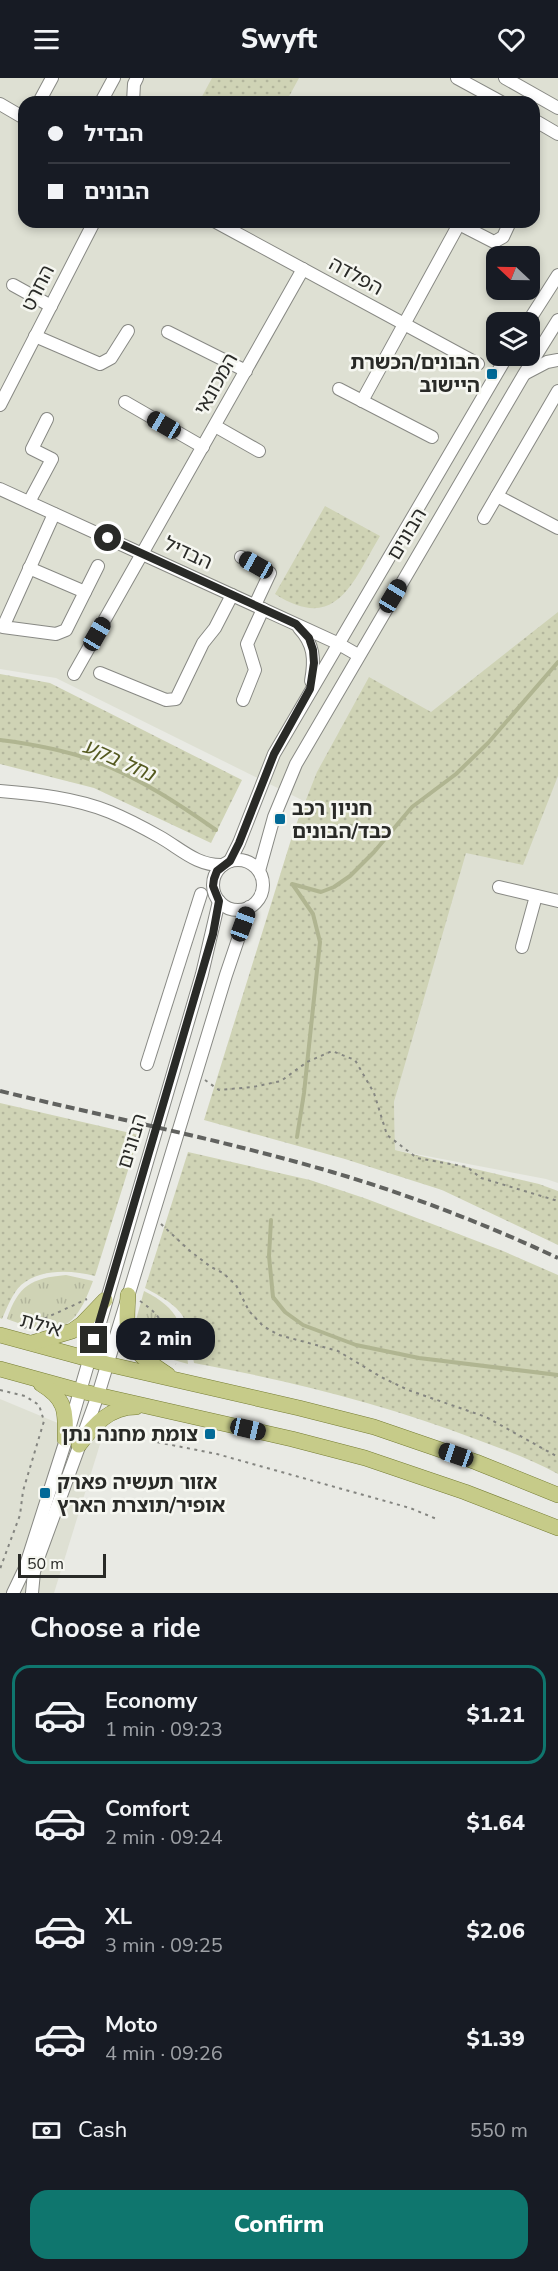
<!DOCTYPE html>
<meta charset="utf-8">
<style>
:root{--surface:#171b24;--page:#20242c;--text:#f1f3f6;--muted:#9ea1a6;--line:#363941;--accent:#0f766e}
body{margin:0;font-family:"Nunito Sans","Noto Sans Hebrew",sans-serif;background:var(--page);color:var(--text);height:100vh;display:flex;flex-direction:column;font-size:22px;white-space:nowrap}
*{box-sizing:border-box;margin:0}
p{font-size:20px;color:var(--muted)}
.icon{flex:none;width:33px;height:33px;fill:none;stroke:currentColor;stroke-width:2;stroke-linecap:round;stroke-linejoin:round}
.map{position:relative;height:1515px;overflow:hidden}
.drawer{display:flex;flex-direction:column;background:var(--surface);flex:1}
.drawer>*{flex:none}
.guide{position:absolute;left:18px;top:18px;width:522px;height:132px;border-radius:18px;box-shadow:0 3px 9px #0003;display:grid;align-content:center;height:132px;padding:0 30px;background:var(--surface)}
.needle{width:39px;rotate:292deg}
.tools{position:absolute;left:486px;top:168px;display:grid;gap:12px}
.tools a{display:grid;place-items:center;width:54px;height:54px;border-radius:12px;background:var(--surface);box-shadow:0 3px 9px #0003;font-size:30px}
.scale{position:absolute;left:18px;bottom:15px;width:88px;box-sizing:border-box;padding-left:6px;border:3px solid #292a27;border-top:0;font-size:16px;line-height:21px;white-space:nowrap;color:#292a27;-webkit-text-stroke:4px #f6f7f1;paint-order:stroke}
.end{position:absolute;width:27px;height:27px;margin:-14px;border:8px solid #292a27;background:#fff;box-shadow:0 0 0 3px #fff}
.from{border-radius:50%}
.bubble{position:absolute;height:42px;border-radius:18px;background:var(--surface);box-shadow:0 3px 9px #0003;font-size:20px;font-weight:800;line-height:42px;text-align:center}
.car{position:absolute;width:18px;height:36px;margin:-18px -9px;border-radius:8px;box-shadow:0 0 4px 2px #0007;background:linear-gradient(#222 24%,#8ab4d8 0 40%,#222 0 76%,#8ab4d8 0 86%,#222 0)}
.guide b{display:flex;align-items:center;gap:21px;height:57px;font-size:22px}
.guide b+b{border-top:2px solid var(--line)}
.guide i{width:15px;height:15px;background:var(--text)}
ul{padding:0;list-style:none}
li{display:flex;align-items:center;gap:18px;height:99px;margin:0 12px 9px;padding:0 18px;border:3px solid transparent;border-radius:18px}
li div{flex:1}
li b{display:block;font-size:22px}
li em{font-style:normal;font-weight:800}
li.selected{border-color:var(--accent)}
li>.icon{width:54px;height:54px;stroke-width:1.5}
h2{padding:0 30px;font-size:27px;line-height:72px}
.pay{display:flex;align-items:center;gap:15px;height:66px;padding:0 30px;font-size:22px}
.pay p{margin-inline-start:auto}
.cta{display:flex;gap:12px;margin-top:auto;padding:12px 30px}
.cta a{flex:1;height:69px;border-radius:18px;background:var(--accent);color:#fff;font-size:24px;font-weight:800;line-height:69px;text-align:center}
header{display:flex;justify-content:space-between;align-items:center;height:78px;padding:0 30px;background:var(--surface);font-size:27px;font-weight:800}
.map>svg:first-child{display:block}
.built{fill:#dee0d3;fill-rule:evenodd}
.grass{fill:url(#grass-dots)}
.park{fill:url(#park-tufts)}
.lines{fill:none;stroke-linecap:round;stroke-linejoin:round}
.stream{stroke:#b0b591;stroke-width:4}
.minor-casing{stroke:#888984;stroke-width:14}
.major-casing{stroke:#767d34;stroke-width:16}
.path{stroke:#848580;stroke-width:2;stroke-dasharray:3 4.5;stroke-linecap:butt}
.minor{stroke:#fff;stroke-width:12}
.major{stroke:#c6cb89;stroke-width:15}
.rail{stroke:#61625f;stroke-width:4;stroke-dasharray:9 4.5;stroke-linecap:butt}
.route{stroke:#292a27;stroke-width:8}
.poi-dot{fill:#026a97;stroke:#f6f7f1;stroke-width:2}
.labels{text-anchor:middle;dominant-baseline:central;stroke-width:5;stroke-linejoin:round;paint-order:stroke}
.street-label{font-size:20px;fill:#292a27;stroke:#f6f7f1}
.poi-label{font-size:20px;font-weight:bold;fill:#292a27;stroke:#f6f7f1;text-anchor:end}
.water-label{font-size:21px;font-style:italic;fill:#555a21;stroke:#f6f7f1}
</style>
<header><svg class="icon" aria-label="menu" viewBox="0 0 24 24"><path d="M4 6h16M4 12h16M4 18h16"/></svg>Swyft<svg class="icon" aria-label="heart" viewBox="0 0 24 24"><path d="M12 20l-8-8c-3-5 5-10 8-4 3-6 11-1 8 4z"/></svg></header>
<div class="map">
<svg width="558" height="1515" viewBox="0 0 558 1515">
<defs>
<pattern id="grass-dots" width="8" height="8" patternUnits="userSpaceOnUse" patternTransform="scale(1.5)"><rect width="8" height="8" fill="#cfd3b5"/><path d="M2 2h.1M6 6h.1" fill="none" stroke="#b2b59c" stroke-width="1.8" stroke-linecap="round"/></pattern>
<pattern id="park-tufts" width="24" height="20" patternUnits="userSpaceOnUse" patternTransform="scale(1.5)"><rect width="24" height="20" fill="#cfd3b5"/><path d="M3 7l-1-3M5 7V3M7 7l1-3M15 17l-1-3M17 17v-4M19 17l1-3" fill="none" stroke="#b2b59c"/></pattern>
</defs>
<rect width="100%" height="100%" fill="#e9eae4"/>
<!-- built -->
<g class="built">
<path d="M0,0H558V1105L546,1101L395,1072L394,1024L455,798L56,600L0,591ZM24,24H534V144H24ZM496,178H530V212H496ZM496,244H530V278H496Z"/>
<polygon points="0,1321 101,1363 54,1515 0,1515"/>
</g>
<!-- grass -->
<g class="grass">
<polygon points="212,0 299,0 286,24 199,24"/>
<path d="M325,428L380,458C353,503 337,556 275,516Z"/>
<polygon points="558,534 558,698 523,787 466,775 394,1024 395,1072 539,1106 558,1113 558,1167 442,1112 345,1081 204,1042 294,752 317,694 369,599 431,634"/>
<polygon points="0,596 50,605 242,702 211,765 94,710 0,686"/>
<path d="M0,1025L139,1057L95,1198C72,1192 41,1190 21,1207C12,1216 7,1230 2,1241L0,1240Z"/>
<path d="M188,1074L310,1102L367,1121L503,1173L558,1197V1396C532,1382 505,1372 478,1362C385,1326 291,1303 194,1285C188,1239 187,1232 145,1210Z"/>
</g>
<!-- park -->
<g class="park">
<path d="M66,1197L93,1203C89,1213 85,1224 79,1233C62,1261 31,1250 7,1241C18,1208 31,1200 66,1197Z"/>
<path d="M144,1213C179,1230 184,1249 188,1286L156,1277L147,1271L141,1260L136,1242Z"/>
</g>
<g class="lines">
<!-- stream -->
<g class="stream">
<path d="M0,662C32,666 64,672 95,683C138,699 179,726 216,752"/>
<polyline points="292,806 321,814 334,809 350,798 374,774 412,729 456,696 488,665 558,584"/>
<polyline points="293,807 313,836 320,864 304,1015 297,1059"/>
<polyline points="271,1142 269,1178 273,1219 285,1234 303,1247 356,1267 419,1280 558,1297"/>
</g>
<!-- minor casing -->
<g class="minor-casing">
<g id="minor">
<polyline points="457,0 501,24"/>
<polyline points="505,0 558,30"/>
<polyline points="39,24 52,0"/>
<polyline points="101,24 114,0"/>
<polyline points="133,24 134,6 137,0"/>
<polyline points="0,26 24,40"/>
<polyline points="534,42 558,56"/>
<polyline points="216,144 478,286"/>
<polyline points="455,144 494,164 503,159 510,144"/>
<polyline points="13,207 51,228"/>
<polyline points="528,244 558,197"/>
<polyline points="168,254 246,293"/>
<polyline points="35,258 100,286 111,280 128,253"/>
<polyline points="526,295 547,284 558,282"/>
<polyline points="339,311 432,359"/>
<polyline points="362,323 459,146"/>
<polyline points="125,324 203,369"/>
<polyline points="0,327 94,144"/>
<polyline points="215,348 259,373"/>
<polyline points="0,411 337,565 358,577"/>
<polyline points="497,418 558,450"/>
<polyline points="29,424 52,381 32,371 47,341"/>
<polyline points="54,436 3,549 56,556 66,552 98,488"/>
<polyline points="484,440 558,313"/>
<polyline points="241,479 270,495 255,527"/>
<polyline points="29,490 85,514"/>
<path d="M299,550C314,566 315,581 311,603"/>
<polyline points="100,595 166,622 176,621 203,565 215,550 232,517"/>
<polyline points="74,596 303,191"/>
<polyline points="243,622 255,592 247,566 263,531"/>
<path d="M0,713C36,716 76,720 110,734C127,741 144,750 160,759C181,771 197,788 223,787"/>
<circle cx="238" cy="807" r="25"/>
<polyline points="230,783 239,765 274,676 507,278"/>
<polyline points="259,793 274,739 296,686 523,298 558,242"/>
<polyline points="499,809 558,823"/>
<polyline points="522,869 536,818"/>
<polyline points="147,986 201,816"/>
<polyline points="13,1515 25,1490 64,1368 202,896 219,823"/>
<polyline points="32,1515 34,1494 40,1475 98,1317 226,897 249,829"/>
</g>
</g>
<!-- major casing -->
<g class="major-casing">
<g id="major">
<path d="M128,1217C125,1266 127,1270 168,1297"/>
<polyline points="0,1257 107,1286 299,1330 374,1349 476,1384 558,1417"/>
<polyline points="32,1265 72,1253 82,1246 105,1222"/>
<polyline points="0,1291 80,1313 292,1361 365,1380 465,1414 558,1450"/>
<path d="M41,1306C66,1321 66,1333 65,1361"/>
<path d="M79,1367C94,1347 109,1329 136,1329"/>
</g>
</g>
<!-- path -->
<g class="path">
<polyline points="205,1002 219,1012 253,1009 281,1003 307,984 332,973 355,982 374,1015 387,1057 417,1080 467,1089 481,1100 558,1123"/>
<polyline points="161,1146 190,1173 211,1189 223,1195 236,1207 249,1233 263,1248 279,1257 338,1273 381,1299 408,1312 486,1339 558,1379"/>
<path d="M140,1223C164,1239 172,1258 176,1286"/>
<polyline points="24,1250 87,1221"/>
<polyline points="0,1312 25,1318 39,1327 44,1343 23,1413 20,1437 0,1491"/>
<polyline points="106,1354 217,1376 410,1430 439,1442"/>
</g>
<!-- minor -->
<use href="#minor" class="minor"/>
<!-- major -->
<use href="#major" class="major"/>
<!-- rail -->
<path class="rail" d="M0,1013C111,1040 223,1062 332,1094C410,1117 485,1146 558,1180"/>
</g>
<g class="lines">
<!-- route -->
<polyline class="route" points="94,1262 213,856 219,823 213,808 214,801 217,793 230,783 239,765 274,676 310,611 314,585 313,572 309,560 296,546 108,460"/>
</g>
<!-- markers -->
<g class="poi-dot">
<rect x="486" y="290" width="12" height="12" rx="3"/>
<rect x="274" y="735" width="12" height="12" rx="3"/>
<rect x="204" y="1350" width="12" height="12" rx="3"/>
<rect x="39" y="1409" width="12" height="12" rx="3"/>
</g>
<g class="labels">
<!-- street labels -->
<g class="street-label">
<text transform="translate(356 198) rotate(29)">הפלדה</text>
<text transform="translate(38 210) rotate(-63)">החרט</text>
<text transform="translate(216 306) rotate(-61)">המכונאי</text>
<text transform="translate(407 456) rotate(-59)">הבונים</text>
<text transform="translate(188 475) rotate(25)">הבדיל</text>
<text transform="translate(132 1063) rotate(-73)">הבונים</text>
<text transform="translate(41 1247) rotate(15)">אילת</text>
</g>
<!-- poi labels -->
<g class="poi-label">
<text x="480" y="284">הבונים/הכשרת<tspan x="480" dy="23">היישוב</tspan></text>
<text x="292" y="730" text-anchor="start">חניון רכב<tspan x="292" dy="23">כבד/הבונים</tspan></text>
<text x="198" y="1356">צומת מחנה נתן</text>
<text x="57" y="1404" text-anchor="start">אזור תעשיה פארק<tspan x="57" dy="23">אופיר/תוצרת הארץ</tspan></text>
</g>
<!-- water labels -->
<g class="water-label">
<text transform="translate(119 682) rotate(24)">נחל בקע</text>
</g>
</g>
</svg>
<div class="tools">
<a><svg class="needle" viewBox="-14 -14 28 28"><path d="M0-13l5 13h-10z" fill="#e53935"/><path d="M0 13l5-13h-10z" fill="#9ea1a6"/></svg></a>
<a><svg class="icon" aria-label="layers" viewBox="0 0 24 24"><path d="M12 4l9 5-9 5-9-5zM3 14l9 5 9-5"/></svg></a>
</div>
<div class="scale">50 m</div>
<i class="end from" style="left:108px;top:460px"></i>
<i class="end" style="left:94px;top:1262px"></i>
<div class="bubble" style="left:116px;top:1240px;width:99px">2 min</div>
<i class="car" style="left:164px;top:347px;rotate:300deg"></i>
<i class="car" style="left:256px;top:487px;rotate:299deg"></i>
<i class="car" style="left:393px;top:518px;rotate:31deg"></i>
<i class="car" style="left:97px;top:556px;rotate:30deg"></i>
<i class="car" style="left:243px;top:846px;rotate:20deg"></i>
<i class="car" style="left:248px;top:1351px;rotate:103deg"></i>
<i class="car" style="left:456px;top:1377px;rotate:289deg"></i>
<div class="guide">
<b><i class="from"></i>הבדיל</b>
<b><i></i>הבונים</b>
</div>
</div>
<section class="drawer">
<h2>Choose a ride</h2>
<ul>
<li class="selected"><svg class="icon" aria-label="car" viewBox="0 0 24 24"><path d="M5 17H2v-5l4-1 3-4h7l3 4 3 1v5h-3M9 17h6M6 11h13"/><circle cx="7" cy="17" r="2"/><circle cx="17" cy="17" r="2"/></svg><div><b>Economy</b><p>1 min · 09:23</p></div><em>$1.21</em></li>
<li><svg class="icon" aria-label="car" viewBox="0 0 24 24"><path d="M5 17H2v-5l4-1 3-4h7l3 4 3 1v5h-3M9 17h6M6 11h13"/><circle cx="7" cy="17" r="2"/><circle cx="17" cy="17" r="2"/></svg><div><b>Comfort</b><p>2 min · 09:24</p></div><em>$1.64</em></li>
<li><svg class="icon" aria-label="car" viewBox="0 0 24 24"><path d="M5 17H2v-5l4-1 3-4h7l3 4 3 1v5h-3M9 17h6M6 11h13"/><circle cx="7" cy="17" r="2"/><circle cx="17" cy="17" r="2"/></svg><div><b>XL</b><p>3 min · 09:25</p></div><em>$2.06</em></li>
<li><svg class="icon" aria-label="car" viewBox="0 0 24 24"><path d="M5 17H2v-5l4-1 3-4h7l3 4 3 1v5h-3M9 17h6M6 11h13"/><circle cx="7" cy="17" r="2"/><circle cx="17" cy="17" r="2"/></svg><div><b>Moto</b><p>4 min · 09:26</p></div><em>$1.39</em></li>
</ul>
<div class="pay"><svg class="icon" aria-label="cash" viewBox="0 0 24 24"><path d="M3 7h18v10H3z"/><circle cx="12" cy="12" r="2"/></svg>Cash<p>550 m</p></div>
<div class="cta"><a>Confirm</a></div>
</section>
